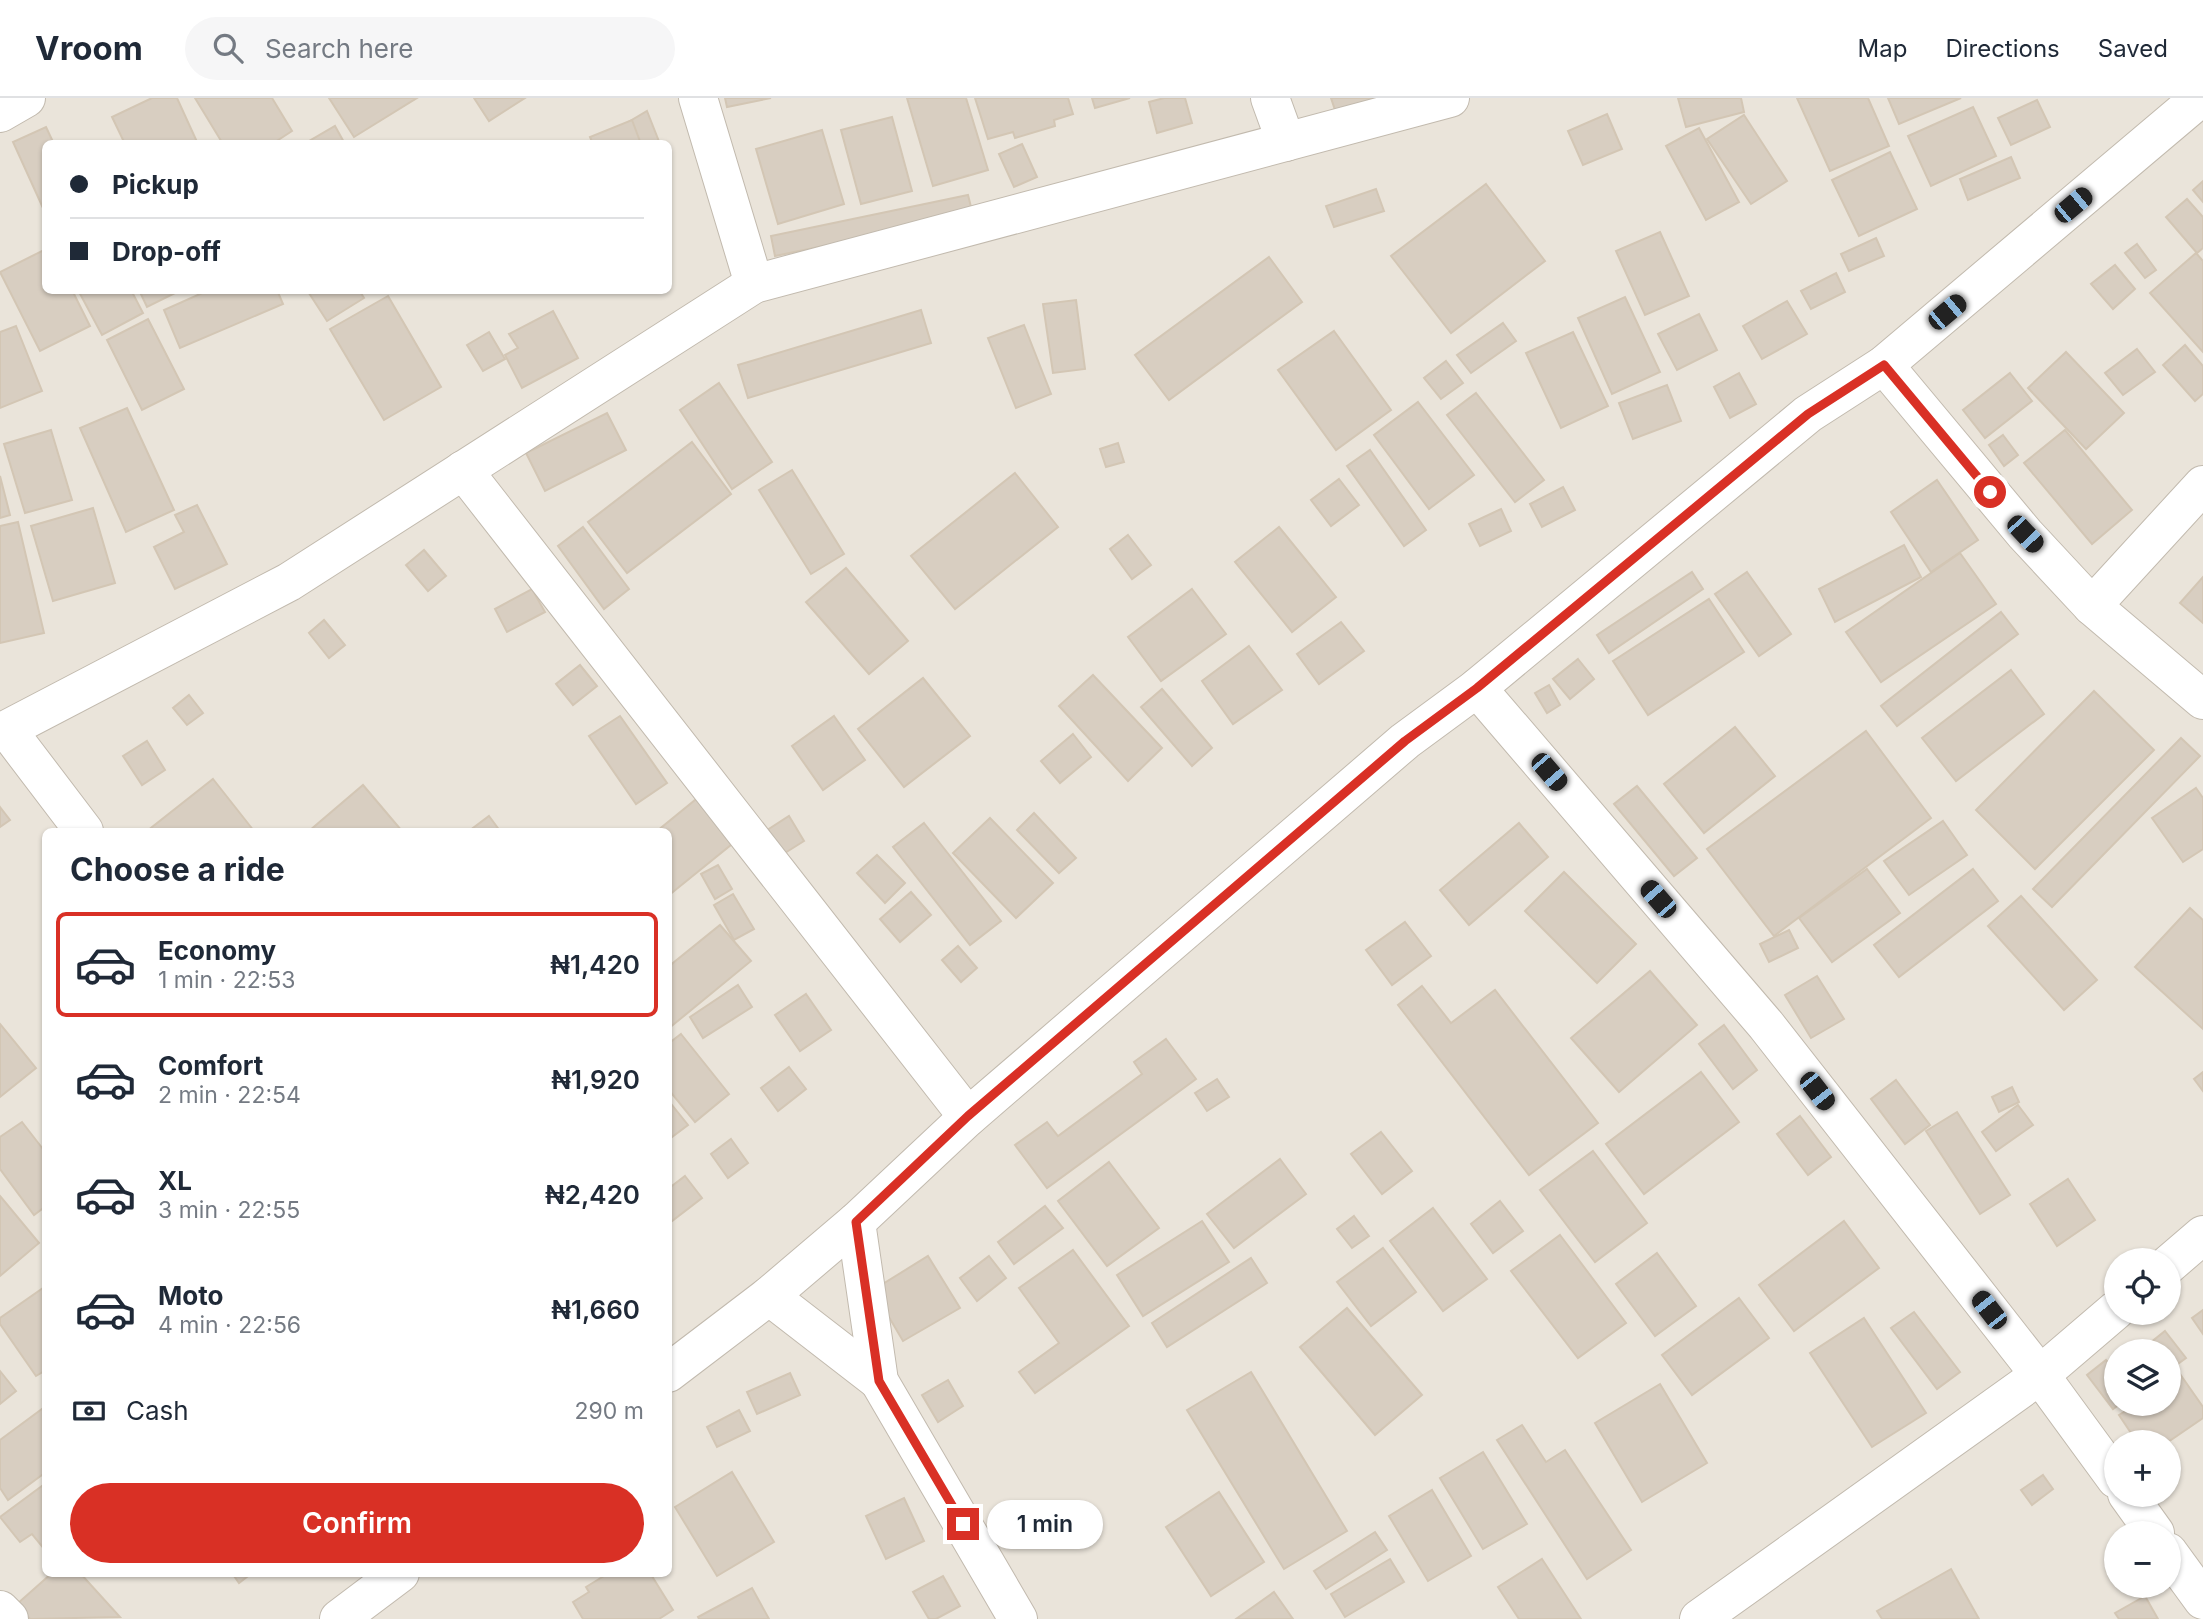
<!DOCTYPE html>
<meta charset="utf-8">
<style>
:root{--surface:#fff;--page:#f6f6f7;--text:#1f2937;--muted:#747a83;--line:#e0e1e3;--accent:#d93025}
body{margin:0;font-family:Inter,sans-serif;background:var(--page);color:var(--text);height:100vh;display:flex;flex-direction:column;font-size:26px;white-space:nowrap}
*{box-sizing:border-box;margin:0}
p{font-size:23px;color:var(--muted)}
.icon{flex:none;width:38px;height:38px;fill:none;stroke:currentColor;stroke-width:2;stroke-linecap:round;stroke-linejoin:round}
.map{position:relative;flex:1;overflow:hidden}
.drawer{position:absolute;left:42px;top:730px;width:630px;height:749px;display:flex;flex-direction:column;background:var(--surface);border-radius:10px;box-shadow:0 2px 5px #0004}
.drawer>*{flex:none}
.banner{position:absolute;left:42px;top:42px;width:630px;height:154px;border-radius:10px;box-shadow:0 2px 5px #0004;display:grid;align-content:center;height:154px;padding:0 28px;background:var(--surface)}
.fabs{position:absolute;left:2104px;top:1150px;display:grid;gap:14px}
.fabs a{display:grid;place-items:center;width:77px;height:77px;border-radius:50%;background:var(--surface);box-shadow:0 2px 5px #0004;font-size:35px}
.end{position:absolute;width:32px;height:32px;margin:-16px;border:9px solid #d93025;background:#fff;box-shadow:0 0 0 4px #fff}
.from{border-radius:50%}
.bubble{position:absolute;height:49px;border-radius:24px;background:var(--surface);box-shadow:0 2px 5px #0004;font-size:23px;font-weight:600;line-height:49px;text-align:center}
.car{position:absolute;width:21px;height:42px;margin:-21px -10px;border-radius:9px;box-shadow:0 0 5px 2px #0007;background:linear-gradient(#222 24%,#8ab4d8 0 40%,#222 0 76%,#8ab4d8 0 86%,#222 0)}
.banner b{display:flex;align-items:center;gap:24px;height:66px;font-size:26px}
.banner b+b{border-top:2px solid var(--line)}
.banner i{width:18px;height:18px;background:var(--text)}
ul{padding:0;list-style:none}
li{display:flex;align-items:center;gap:21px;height:105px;margin:0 14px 10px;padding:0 14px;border:4px solid transparent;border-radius:10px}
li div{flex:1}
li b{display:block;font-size:26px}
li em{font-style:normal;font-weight:600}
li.current{border-color:var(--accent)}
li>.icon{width:63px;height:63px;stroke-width:1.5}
h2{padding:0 28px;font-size:32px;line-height:84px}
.pay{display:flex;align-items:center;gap:18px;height:77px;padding:0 28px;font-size:26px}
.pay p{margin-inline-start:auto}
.button{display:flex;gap:14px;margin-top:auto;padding:14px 28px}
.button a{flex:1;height:80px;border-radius:42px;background:var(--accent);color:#fff;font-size:28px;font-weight:600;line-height:80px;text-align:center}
header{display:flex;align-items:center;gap:42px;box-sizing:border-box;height:98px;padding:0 35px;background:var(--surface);border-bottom:2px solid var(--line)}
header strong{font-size:33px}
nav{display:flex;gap:38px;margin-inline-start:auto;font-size:24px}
.search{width:490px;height:63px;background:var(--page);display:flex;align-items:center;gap:18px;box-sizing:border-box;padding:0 24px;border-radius:38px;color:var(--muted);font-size:26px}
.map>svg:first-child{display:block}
.residential{fill:#eae4da;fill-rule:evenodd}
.building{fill:#d8cec1;stroke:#d3c6b4;stroke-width:2}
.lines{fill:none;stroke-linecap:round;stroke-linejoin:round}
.street-casing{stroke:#c2baae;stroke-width:40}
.street{stroke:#fff;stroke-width:38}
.route{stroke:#d93025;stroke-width:9}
</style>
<header>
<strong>Vroom</strong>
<div class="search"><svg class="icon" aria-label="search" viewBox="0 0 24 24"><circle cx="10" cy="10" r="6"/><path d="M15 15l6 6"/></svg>Search here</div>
<nav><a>Map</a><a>Directions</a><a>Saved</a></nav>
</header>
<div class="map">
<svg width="2203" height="1521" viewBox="0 0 2203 1521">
<rect width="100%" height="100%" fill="#f6f2ec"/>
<!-- residential -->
<path class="residential" d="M0,0H2203V1521H0ZM46,46H668V192H46ZM46,733H668V1475H46ZM2116,1162H2168V1214H2116ZM2116,1253H2168V1306H2116ZM2116,1344H2168V1396H2116ZM2116,1435H2168V1488H2116Z"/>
<!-- building -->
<g class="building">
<polygon points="152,0 177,0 198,46 125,46 112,19"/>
<polygon points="195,0 272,0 292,33 272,46 223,46"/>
<polygon points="329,0 417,0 354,39"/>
<polygon points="474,0 525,0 489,23"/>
<polygon points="725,0 771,0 727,9"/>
<polygon points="907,0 966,0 988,72 933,88"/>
<polygon points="975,0 1068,0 1073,16 1054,22 1055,28 1015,40 1013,34 988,41"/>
<polygon points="1092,0 1130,0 1095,10"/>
<polygon points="1164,0 1185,0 1192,25 1157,35 1149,4"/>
<polygon points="1331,0 1388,0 1336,15"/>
<polygon points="1678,0 1741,0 1744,14 1686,29"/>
<polygon points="1797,0 1868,0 1889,48 1830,73"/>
<polygon points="1888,0 1961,0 1899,26"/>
<polygon points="2037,2 2050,29 2011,47 1998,20"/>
<polygon points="1973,9 1996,58 1931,88 1908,38"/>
<polygon points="647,13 660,46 608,46 605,38"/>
<polygon points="1607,16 1622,51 1583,67 1568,33"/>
<polygon points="1744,17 1787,83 1751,106 1707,41"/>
<polygon points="892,19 912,93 861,106 841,32"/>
<polygon points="632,22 641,46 593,46 590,39"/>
<polygon points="335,28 345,46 304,46"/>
<polygon points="46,29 54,46 46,46 43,110 13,44"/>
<polygon points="1699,30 1739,104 1706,122 1666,48"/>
<polygon points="822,32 844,106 778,126 756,51"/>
<polygon points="1022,46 1037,79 1014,89 999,56"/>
<polygon points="1890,54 1917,111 1859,138 1832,82"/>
<polygon points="2011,59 2020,80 1968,102 1960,81"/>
<polygon points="2203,83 2203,104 2193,92"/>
<polygon points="1486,86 1545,163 1451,235 1391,158"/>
<polygon points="1376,91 1384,113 1334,129 1326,108"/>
<polygon points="968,97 973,117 775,158 771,138"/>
<polygon points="2187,101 2203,119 2203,150 2197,155 2166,119"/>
<polygon points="1660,134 1689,198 1645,217 1616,153"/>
<polygon points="1876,140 1884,158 1849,173 1841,156"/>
<polygon points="2137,146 2156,172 2145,180 2125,155"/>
<polygon points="46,151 46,192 72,192 90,228 40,253 0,174"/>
<polygon points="2196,155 2203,163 2203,254 2150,195"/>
<polygon points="1269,159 1302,204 1169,302 1135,257"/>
<polygon points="2115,167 2135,191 2113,211 2091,186"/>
<polygon points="1836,175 1845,194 1811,211 1801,193"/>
<polygon points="78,192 131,192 143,215 102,237"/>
<polygon points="139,192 181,192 147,209"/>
<polygon points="209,192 277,192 283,206 180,250 164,212"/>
<polygon points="307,192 359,192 364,200 327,223"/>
<polygon points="388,198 441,289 384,322 330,231"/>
<polygon points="1625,199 1660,274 1612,296 1578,220"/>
<polygon points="1076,202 1085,271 1053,275 1043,206"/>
<polygon points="1787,203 1807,236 1762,261 1743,228"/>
<polygon points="921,212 931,245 748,300 738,267"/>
<polygon points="553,213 578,260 522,290 505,257 518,250 509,236"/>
<polygon points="1699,216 1717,252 1677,272 1658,236"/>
<polygon points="148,221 184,291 142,312 107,242"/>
<polygon points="1503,225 1516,243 1471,275 1457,257"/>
<polygon points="1024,227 1051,296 1016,310 988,240"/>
<polygon points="16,228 42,293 0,310 0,234"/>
<polygon points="1334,233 1391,312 1336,352 1278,272"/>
<polygon points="489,234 505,261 483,273 467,247"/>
<polygon points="1573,234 1608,308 1561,330 1526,255"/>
<polygon points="2185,247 2203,268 2203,296 2195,303 2163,267"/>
<polygon points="2137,251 2155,274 2123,297 2105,275"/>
<polygon points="2066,254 2124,315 2086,351 2028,290"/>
<polygon points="1446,263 1463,285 1441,301 1424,280"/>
<polygon points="1739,275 1756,306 1730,320 1714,289"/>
<polygon points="2010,275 2032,303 1985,340 1963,312"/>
<polygon points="719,285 772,364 732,391 680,312"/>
<polygon points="1667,287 1681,323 1633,341 1619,305"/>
<polygon points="1476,295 1544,382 1515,404 1447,317"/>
<polygon points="1418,304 1474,377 1429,411 1374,337"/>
<polygon points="127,310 174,412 126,434 80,330"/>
<polygon points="607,315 626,352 545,393 526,355"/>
<polygon points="51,332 72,402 25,415 4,346"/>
<polygon points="2065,332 2132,412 2092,446 2024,365"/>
<polygon points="2003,337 2018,357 2004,368 1989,347"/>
<polygon points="692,344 731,396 627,475 588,424"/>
<polygon points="1118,345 1124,364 1106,369 1100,351"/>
<polygon points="1370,352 1426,432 1404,448 1347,368"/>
<polygon points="792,372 844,456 811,476 759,392"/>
<polygon points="1015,375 1058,429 955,511 911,458"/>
<polygon points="0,378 10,417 0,420"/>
<polygon points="1339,381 1359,407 1331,428 1311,402"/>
<polygon points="1937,382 1978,442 1931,474 1891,414"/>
<polygon points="1563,389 1575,412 1542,429 1530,406"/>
<polygon points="197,407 227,466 175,491 154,449 184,434 175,417"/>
<polygon points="93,410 115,485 53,503 31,428"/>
<polygon points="1501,411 1511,433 1480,448 1469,426"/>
<polygon points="18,424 44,535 0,545 0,428"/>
<polygon points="583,429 629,491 604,511 558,448"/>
<polygon points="1279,429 1336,499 1292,534 1235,464"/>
<polygon points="1128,437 1151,467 1132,481 1110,451"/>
<polygon points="1904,447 1921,479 1835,524 1819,491"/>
<polygon points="424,452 446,478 428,493 406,467"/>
<polygon points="1960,455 1996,506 1881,584 1846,534"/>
<polygon points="846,470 908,543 869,576 806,504"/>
<polygon points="1692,474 1703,491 1609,555 1597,537"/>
<polygon points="1747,474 1791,536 1759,558 1715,496"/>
<polygon points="2203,479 2203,525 2180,505"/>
<polygon points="532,491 545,514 507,534 495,511"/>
<polygon points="1192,491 1226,536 1161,583 1128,539"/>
<polygon points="1709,501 1744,554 1648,617 1613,563"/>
<polygon points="2001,514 2018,536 1897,628 1881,608"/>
<polygon points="324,522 345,547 329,560 309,535"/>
<polygon points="1341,524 1364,553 1319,586 1297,556"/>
<polygon points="1249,548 1282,592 1233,626 1202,583"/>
<polygon points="1578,561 1594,581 1570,601 1553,581"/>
<polygon points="580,567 597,588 573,607 556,586"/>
<polygon points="2011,572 2044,616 1956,683 1922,640"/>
<polygon points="1093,577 1162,650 1128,683 1059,608"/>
<polygon points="923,580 970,638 904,689 858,631"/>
<polygon points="1549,587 1560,607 1547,615 1535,595"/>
<polygon points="1162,591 1212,650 1192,668 1141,609"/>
<polygon points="2094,593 2154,652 2035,771 1976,712"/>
<polygon points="189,597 203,615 187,627 173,610"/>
<polygon points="620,618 667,685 636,706 589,638"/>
<polygon points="834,618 865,662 823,692 792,648"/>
<polygon points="1735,629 1775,678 1704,735 1664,686"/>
<polygon points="1866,633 1931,720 1774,838 1707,751"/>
<polygon points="1073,636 1091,659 1060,685 1041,663"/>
<polygon points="2181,640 2200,658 2052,809 2033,791"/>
<polygon points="147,643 165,672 142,687 123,658"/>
<polygon points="213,681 254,733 147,733"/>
<polygon points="363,687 402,733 309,733"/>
<polygon points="1637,688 1697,760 1674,778 1614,706"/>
<polygon points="2196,690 2203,700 2203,751 2183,764 2152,720"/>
<polygon points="700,698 737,742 668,798 668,733 657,733"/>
<polygon points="0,709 10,722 0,729"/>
<polygon points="1034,715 1076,760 1059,775 1017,732"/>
<polygon points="489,718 500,733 469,733"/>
<polygon points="789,718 804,743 777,760 761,736"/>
<polygon points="990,720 1053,785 1016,820 953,755"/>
<polygon points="1943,723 1967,757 1909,797 1884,763"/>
<polygon points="924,725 1001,823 970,847 893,749"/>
<polygon points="1519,725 1548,759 1469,827 1440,792"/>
<polygon points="877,757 905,785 885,805 857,775"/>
<polygon points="718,767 732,791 715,801 701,776"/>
<polygon points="1867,771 1900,815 1832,864 1799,820"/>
<polygon points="1973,771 1998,803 1899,879 1874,847"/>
<polygon points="1564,774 1636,846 1597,885 1525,813"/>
<polygon points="911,794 931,817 900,844 880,821"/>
<polygon points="733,796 754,831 734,842 714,807"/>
<polygon points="2021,798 2097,882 2064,912 1988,828"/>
<polygon points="2190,810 2203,822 2203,931 2135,869"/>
<polygon points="1405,824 1431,858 1392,887 1366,852"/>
<polygon points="720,827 751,863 668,931 668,869"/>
<polygon points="1789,832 1798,850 1769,864 1760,846"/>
<polygon points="958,848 977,870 961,884 942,862"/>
<polygon points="1650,873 1697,927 1619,994 1571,940"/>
<polygon points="1817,878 1844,921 1811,940 1785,897"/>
<polygon points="738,887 752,909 703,940 690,919"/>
<polygon points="1422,888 1451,925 1495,892 1598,1025 1529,1077 1398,907"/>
<polygon points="806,896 831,932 800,953 775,917"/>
<polygon points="0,926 36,970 0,999"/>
<polygon points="1724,927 1757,972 1733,991 1699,946"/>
<polygon points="681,936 729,996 695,1024 668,991 668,946"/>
<polygon points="1166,941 1196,981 1047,1090 1015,1047 1047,1024 1058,1038 1142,976 1134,964"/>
<polygon points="789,969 806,991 778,1013 761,990"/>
<polygon points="1701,974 1739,1024 1644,1096 1606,1046"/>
<polygon points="2203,974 2203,993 2194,981"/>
<polygon points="1217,981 1229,999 1207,1013 1195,995"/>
<polygon points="1896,982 1930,1027 1905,1046 1871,1001"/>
<polygon points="2012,989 2019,1004 1999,1014 1992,999"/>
<polygon points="668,1002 688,1027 668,1042"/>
<polygon points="2018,1007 2033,1027 1996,1053 1982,1034"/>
<polygon points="1957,1014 2010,1097 1980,1116 1926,1033"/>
<polygon points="1800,1018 1831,1059 1808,1077 1777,1036"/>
<polygon points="22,1024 46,1055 46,1108 34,1117 0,1071 0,1039"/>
<polygon points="1381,1034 1412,1073 1382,1096 1351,1056"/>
<polygon points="731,1041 748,1065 728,1080 711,1056"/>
<polygon points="1593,1053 1647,1125 1595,1164 1540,1092"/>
<polygon points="1280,1061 1306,1096 1234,1150 1207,1116"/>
<polygon points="1109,1064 1159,1130 1107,1168 1058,1103"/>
<polygon points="685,1078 702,1100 672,1123 668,1118 668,1091"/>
<polygon points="2068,1081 2095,1122 2057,1148 2030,1106"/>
<polygon points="0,1098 39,1145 0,1178"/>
<polygon points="1500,1103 1523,1133 1493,1155 1471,1126"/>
<polygon points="1045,1108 1063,1130 1014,1166 998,1144"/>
<polygon points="1433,1110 1487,1181 1443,1213 1390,1143"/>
<polygon points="1354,1118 1369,1138 1352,1150 1337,1131"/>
<polygon points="1202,1123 1229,1164 1143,1218 1117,1177"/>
<polygon points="1844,1123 1879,1170 1794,1233 1759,1187"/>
<polygon points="1560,1137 1626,1225 1578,1260 1511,1173"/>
<polygon points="1383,1150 1416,1194 1371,1228 1337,1184"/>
<polygon points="1073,1152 1129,1228 1035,1295 1019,1274 1059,1245 1019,1190"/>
<polygon points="1657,1155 1696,1208 1655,1238 1616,1186"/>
<polygon points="928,1158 960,1210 903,1243 873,1192"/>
<polygon points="989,1158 1006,1180 977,1203 960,1180"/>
<polygon points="1251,1160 1267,1185 1167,1249 1152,1225"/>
<polygon points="46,1188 46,1272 36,1278 0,1226 0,1220"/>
<polygon points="1739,1200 1769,1240 1692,1297 1662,1257"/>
<polygon points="1347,1210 1422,1297 1375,1337 1300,1249"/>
<polygon points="2203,1212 2203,1236 2192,1220"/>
<polygon points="1914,1214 1960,1274 1937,1291 1891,1230"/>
<polygon points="1864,1220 1926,1315 1872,1349 1810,1255"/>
<polygon points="2165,1233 2186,1260 2168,1273 2168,1253 2140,1253"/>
<polygon points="2106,1262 2116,1274 2116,1306 2120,1306 2113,1311 2087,1277"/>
<polygon points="0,1273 16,1293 0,1306"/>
<polygon points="1251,1274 1347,1433 1284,1471 1187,1312"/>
<polygon points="790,1275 800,1297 757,1316 747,1294"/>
<polygon points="2180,1276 2203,1309 2203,1320 2168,1344 2137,1344 2119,1317 2137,1306 2168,1306 2168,1284"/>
<polygon points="948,1282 963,1308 938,1324 922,1297"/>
<polygon points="1660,1286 1707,1365 1642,1404 1595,1325"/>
<polygon points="46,1308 46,1374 8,1402 0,1390 0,1342"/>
<polygon points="739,1312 750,1333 717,1349 707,1329"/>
<polygon points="1522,1327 1546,1364 1565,1352 1631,1452 1587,1481 1497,1342"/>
<polygon points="1483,1354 1527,1426 1483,1451 1440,1380"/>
<polygon points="732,1374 774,1444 717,1478 675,1409"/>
<polygon points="2043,1377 2053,1391 2032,1407 2021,1392"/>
<polygon points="46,1385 46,1452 45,1452 32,1436 20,1444 0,1419"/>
<polygon points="1432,1392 1471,1458 1428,1483 1389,1418"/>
<polygon points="1219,1394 1264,1464 1211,1498 1166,1429"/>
<polygon points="904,1400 924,1443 886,1461 866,1418"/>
<polygon points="1375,1434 1387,1452 1326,1491 1314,1473"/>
<polygon points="1390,1461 1404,1484 1345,1519 1331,1496"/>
<polygon points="1542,1461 1581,1521 1519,1521 1498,1489"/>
<polygon points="1951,1471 1979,1521 1882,1521 1877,1513"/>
<polygon points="52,1475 80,1475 120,1519 30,1521 17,1506"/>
<polygon points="232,1475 252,1475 239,1485"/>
<polygon points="609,1475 650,1475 673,1512 659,1521 583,1521 573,1504 589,1494 586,1489"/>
<polygon points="943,1478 960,1508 936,1521 929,1521 913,1494"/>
<polygon points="752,1490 769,1521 699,1521 698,1519"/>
<polygon points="1274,1494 1293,1521 1236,1521"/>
<polygon points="2145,1498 2158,1521 2119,1521 2115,1515"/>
</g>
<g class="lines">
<!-- street casing -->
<g class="street-casing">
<g id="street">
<polyline points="698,0 754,186"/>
<polyline points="1270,0 1286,44"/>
<polyline points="0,15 26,0"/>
<polyline points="1884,267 2025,436 2092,508 2203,602"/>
<polyline points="463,372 968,1019"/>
<polyline points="2092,508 2203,387"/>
<polyline points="1477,590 1766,927 2040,1277 2116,1381"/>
<polyline points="8,633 84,733"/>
<polyline points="0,635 289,484 754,186 1450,0"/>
<polyline points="856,1124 879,1283 1018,1521"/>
<polyline points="2168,1167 2203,1137"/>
<polyline points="769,1198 879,1283"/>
<polyline points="668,1275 769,1198 856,1124 968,1019 1405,643 1477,590 1808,316 1884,267 2200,0"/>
<polyline points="2127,1396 2155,1435"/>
<polyline points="2168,1454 2203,1502"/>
<polyline points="0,1512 9,1521"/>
<polyline points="339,1521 400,1475"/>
<polyline points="1699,1521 2040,1277 2116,1212"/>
</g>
</g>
<!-- street -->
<use href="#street" class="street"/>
</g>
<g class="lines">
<!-- route -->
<polyline class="route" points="963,1426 879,1283 856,1124 968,1018 1405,643 1477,590 1808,316 1884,267 1990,394"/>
</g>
</svg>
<div class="fabs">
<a><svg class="icon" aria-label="locate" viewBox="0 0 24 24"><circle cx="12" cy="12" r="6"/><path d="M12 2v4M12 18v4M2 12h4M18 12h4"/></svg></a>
<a><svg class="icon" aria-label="layers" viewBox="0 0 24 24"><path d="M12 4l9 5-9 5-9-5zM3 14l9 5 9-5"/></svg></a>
<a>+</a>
<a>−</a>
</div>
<i class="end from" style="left:1990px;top:394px"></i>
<i class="end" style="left:963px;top:1426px"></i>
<div class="bubble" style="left:987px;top:1402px;width:116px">1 min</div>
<i class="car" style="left:2073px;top:107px;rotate:50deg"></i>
<i class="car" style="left:1947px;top:214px;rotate:50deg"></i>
<i class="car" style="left:2025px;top:436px;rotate:137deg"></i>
<i class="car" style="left:1549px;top:674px;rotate:139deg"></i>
<i class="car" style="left:1658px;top:801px;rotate:319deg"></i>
<i class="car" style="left:1817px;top:993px;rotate:142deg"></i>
<i class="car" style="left:1989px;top:1212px;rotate:322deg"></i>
<div class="banner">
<b><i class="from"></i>Pickup</b>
<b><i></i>Drop-off</b>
</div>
<section class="drawer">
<h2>Choose a ride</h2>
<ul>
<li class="current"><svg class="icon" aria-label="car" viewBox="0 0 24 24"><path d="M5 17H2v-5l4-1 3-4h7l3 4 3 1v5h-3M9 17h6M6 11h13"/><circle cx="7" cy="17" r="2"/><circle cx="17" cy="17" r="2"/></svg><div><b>Economy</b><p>1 min · 22:53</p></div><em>₦1,420</em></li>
<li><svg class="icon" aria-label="car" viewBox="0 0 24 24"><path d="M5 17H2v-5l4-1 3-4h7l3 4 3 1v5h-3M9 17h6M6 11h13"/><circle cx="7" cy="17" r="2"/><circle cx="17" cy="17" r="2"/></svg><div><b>Comfort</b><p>2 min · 22:54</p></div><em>₦1,920</em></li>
<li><svg class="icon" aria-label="car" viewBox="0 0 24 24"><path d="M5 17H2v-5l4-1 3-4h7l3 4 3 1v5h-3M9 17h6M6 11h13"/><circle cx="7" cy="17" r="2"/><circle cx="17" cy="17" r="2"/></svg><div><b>XL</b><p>3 min · 22:55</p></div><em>₦2,420</em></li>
<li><svg class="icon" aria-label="car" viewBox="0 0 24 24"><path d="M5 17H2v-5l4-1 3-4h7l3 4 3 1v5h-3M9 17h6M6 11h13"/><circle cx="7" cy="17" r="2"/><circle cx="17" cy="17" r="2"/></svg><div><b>Moto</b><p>4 min · 22:56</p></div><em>₦1,660</em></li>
</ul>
<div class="pay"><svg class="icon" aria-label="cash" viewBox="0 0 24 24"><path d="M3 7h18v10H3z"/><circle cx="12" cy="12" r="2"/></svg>Cash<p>290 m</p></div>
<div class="button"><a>Confirm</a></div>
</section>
</div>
